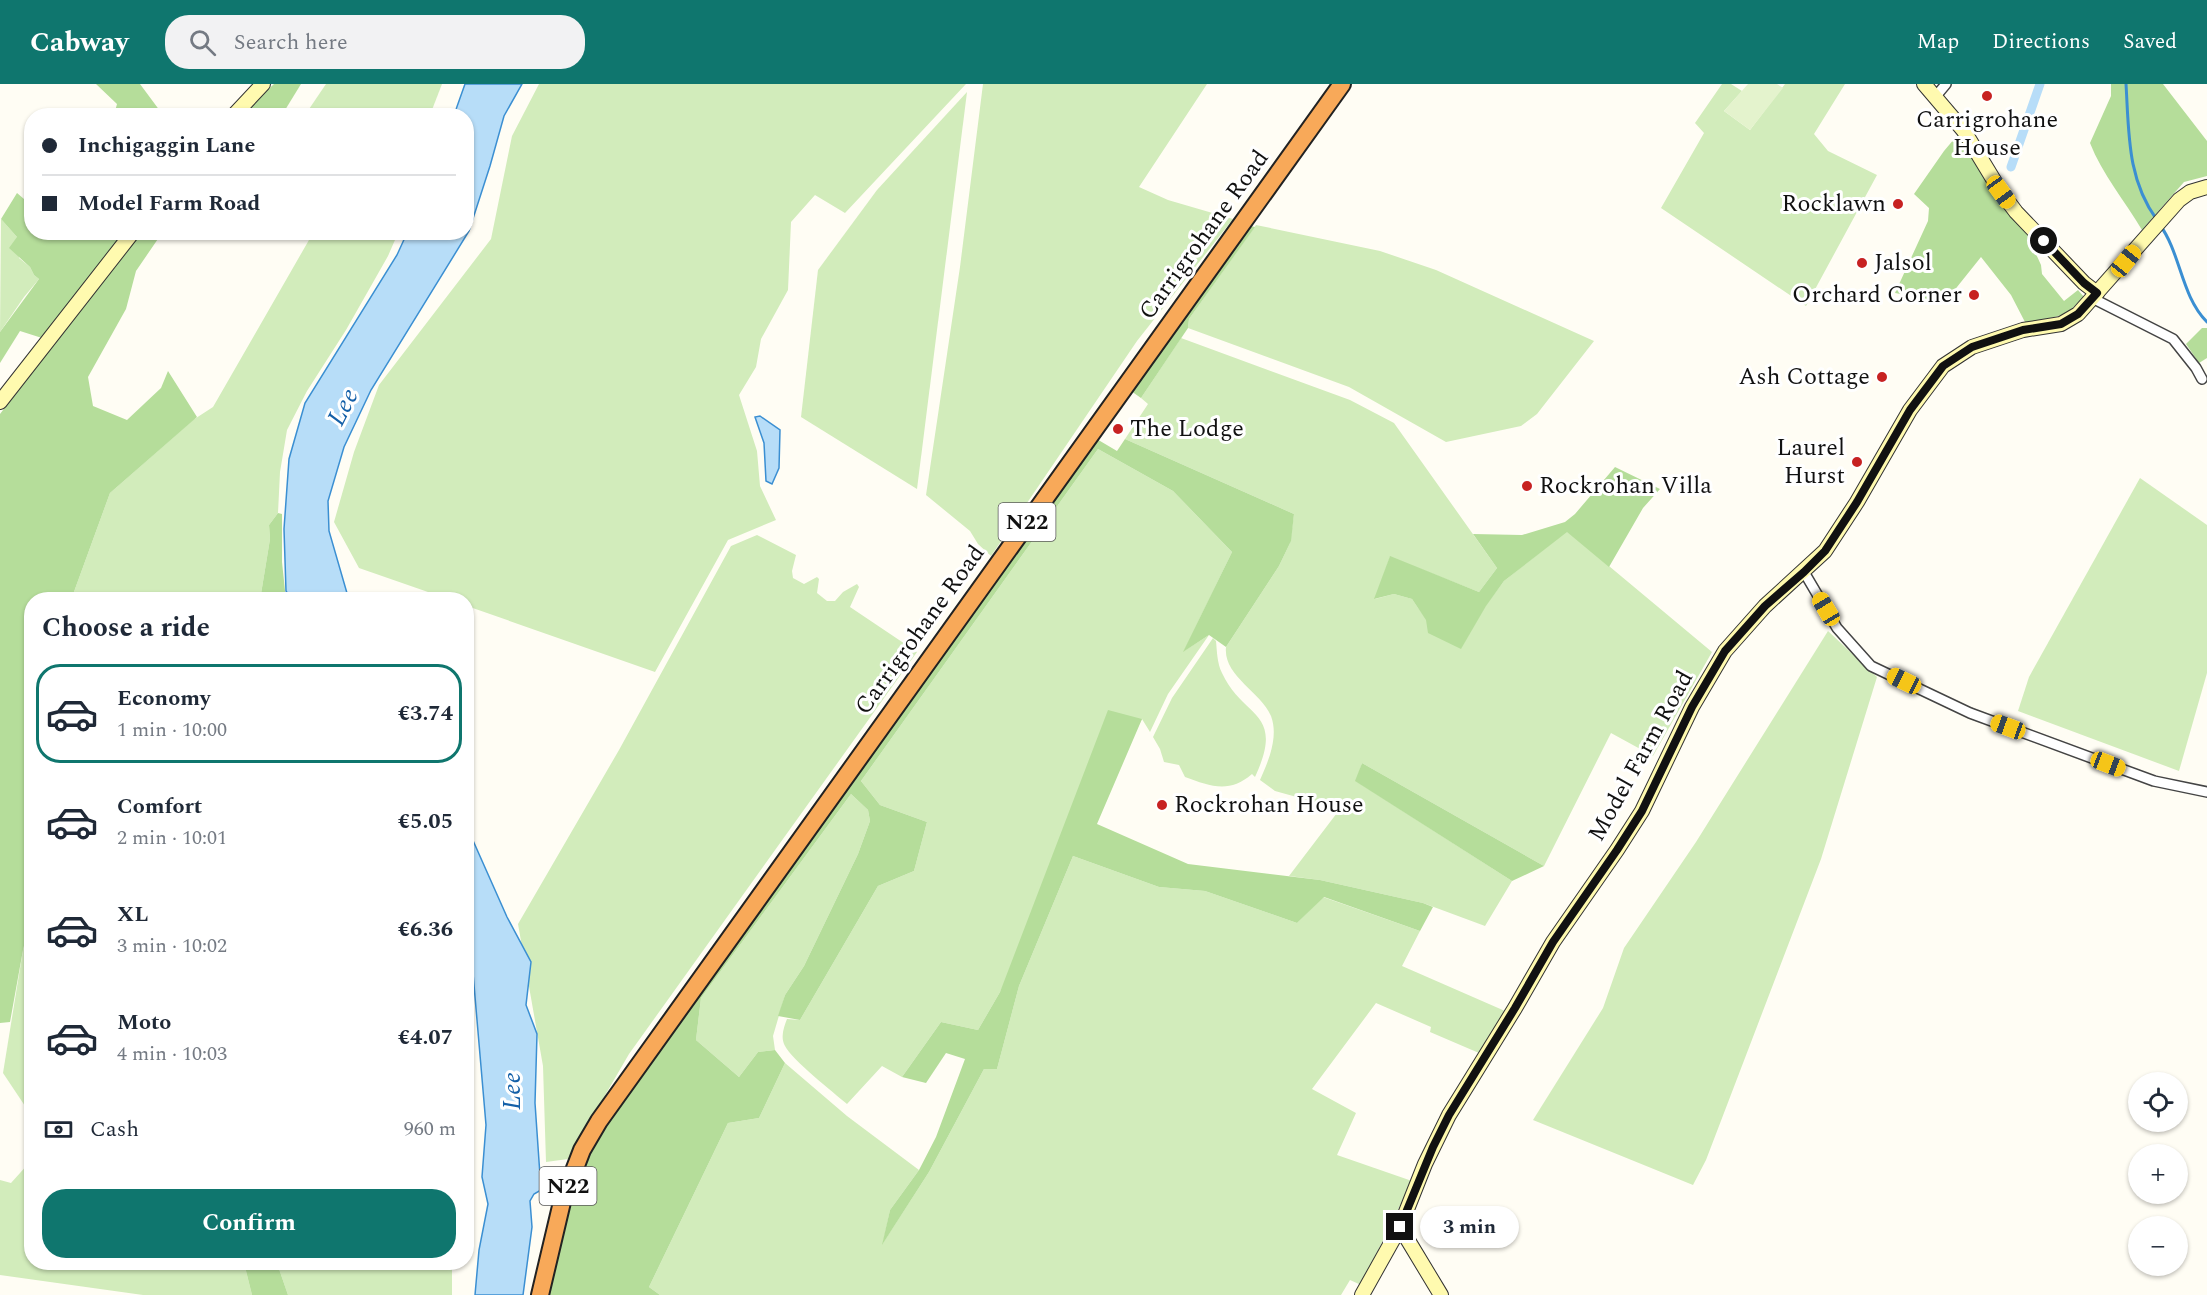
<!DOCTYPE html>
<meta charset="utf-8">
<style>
:root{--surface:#fff;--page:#f2f2f3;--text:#1f2937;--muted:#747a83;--line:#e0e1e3;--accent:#0f766e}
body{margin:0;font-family:Spectral,serif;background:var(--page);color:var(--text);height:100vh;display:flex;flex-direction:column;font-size:22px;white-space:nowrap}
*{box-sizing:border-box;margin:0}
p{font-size:20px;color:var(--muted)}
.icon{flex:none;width:33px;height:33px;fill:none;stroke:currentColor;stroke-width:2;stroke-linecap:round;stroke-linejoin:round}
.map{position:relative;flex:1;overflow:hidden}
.side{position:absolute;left:24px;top:508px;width:450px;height:678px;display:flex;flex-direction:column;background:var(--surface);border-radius:24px;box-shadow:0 2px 4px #0004}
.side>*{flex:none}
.top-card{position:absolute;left:24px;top:24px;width:450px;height:132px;border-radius:24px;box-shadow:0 2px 4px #0004;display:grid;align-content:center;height:132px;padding:0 18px;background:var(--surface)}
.controls{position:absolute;left:2128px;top:988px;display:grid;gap:12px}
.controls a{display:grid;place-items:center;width:60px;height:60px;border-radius:50%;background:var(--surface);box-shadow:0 2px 4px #0004;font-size:30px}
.end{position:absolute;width:27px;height:27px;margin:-14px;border:8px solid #111;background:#fff;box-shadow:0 0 0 3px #fff}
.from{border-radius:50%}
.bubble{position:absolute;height:42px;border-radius:21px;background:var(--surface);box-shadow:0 2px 4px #0004;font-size:20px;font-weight:700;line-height:42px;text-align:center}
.car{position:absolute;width:18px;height:36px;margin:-18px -9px;border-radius:8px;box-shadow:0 0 4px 2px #0007;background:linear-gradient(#f5c518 24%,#345 0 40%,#f5c518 0 76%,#345 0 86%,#f5c518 0)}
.top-card b{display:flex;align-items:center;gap:21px;height:57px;font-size:22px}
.top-card b+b{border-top:2px solid var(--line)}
.top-card i{width:15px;height:15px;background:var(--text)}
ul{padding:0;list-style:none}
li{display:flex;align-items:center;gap:18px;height:99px;margin:0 12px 9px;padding:0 6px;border:3px solid transparent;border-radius:24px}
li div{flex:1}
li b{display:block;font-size:22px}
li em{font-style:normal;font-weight:700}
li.active{border-color:var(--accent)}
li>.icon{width:54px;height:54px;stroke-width:1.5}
h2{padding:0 18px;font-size:27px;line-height:72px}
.pay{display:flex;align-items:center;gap:15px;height:66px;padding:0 18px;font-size:22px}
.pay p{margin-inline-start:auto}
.button{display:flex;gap:12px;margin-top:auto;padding:12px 18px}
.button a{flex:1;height:69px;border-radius:24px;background:var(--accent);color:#fff;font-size:24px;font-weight:700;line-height:69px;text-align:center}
header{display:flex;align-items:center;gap:36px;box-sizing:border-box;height:84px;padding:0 30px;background:var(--accent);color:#fff}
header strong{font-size:28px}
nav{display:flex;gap:33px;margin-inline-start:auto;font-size:21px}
.search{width:420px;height:54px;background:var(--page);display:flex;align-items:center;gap:15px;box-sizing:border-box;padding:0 21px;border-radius:24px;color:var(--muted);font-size:22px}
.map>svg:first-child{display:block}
.green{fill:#d2ecbb}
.forest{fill:#b5dd9a}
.pitch{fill:#e4f3cd}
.water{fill:#b7ddf8;stroke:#3b8fd2;stroke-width:1.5}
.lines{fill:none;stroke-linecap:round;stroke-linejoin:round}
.stream{stroke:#3b8fd2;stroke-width:3}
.canal{stroke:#b7ddf8;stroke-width:9}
.street-casing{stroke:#444;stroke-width:12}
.secondary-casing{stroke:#333;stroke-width:16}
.highway-casing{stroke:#222;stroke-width:20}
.street{stroke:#fff;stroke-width:9}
.secondary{stroke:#fffaaf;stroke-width:14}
.highway{stroke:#f8a959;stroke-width:16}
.route{stroke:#111;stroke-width:8}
.poi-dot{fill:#c72222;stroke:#fff;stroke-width:2}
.labels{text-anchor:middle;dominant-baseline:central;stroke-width:6;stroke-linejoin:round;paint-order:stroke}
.shield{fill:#fff;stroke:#585858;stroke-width:1.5}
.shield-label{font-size:22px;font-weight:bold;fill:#111}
.poi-label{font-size:24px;fill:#111;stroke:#fff;text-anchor:end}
.street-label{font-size:24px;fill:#111;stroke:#fff}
.water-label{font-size:26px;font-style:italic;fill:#1460a8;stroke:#fff}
</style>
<header>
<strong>Cabway</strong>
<div class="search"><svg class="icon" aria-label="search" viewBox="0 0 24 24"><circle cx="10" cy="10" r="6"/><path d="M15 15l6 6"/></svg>Search here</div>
<nav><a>Map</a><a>Directions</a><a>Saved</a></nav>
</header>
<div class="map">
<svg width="2207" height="1211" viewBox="0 0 2207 1211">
<rect width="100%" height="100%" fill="#fffdf4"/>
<!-- green -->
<g class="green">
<polygon points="326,0 442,0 430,31 305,31"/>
<polygon points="539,0 966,0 845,129 815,111 791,138 788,206 761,255 756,283 739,311 757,367 760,402 776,436 728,456 655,588 467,522 466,516 451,516 359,484 334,438 354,368 379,301 491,155 512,52"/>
<polygon points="983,0 1207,0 1139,103 1168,116 1233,135 1137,257 991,472 978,460 970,447 926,411 960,183"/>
<polygon points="1722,0 1731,0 1742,7 1724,27 1750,46 1785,0 1845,0 1814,50 1828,67 1877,91 1806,222 1661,124 1704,49 1695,39"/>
<polygon points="967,8 917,405 801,333 818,186 877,106"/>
<polygon points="1,135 17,153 19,174 30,183 34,191 39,195 24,213 0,248"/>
<polygon points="1256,141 1380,167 1436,186 1594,257 1537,330 1521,342 1446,358 1349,303 1188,244 1189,235"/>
<polygon points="313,149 398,149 388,172 346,246 307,307 287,346 280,388 278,429 269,441 270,455 260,516 71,516 110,409 193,336 213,323"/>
<path d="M1181,254L1350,316L1394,339L1497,484L1479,508L1390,473L1375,515L1394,510L1412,515C1426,536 1439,553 1461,564L1486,521L1504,497L1567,447L1712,568L1653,672L1611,649L1544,782L1362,679L1356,697L1512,797L1485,842L1423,819L1320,796L1289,792L1340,725L1275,707L1260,696C1268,678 1279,653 1271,632C1260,607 1223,592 1226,563L1279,482L1290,459L1294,430L1125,355L1148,320L1141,314Z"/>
<path d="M1098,365L1173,407L1232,468L1184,567L1209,551L1168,610L1150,648L1142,635L1000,908L978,946L941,938L902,993L882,982L847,1020C833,1008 792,976 785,962C780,953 784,943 787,935L800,936L878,802L914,787L927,738L880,721L861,697Z"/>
<polygon points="2140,394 2207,441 2207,589 2179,687 2018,627 2029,593"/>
<polygon points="757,451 796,471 792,487 793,494 804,500 817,493 819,495 817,509 827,517 835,517 843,508 857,500 859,503 850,523 917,568 629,970 568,1075 546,1078 543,982 518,840 619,666 731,462"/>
<polygon points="1828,547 1877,593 1821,775 1706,1076 1693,1101 1533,1036 1603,924 1624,864 1696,758"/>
<path d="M1213,554L1216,557C1217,567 1217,579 1222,589C1243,635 1286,626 1255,693L1252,690C1229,710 1210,702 1185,693L1179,681L1164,678L1160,665L1153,653L1172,614Z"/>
<polygon points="851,710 868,726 870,737 858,770 804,882 785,911 773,952 775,966 758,968 739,993 696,956 701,914"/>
<polygon points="1073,772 1159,803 1205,807 1297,839 1323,813 1420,847 1402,882 1505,927 1479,969 1430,948 1431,943 1376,919 1312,1005 1356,1029 1337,1071 1412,1097 1361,1201 1350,1196 1341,1211 660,1211 649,1203 728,1039 759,1034 785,979 847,1032 919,1086 890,1126 883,1159 929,1088 984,985 997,985 1019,902"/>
<polygon points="31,834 31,1031 3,989 23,866"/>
<polygon points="467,1011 472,1097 467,1112 466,1112"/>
<polygon points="31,1066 32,1179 244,1179 252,1211 143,1211 0,1191 0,1096 11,1099 29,1079"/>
<polygon points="277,1179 452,1179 452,1211 288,1211"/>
</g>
<!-- forest -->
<g class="forest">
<polygon points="96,0 140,0 163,31 114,31 117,20"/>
<polygon points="274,0 301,0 282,31 240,32"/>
<path d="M2111,0H2163L2207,57V92L2184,98L2142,146C2125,117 2102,90 2090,59L2111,12Z"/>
<polygon points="1960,48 2010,128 2041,164 2036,170 2041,181 2042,190 2064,217 2078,206 2084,213 2066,230 2026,240 2011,211 1981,173 1945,218 1895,209 1928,137 1929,124 1914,110 1944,67"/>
<polygon points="17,109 31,121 32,148 69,149 73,151 74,148 127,149 42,254 20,247 0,279 0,248 39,195 34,191 30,183 9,164 17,153 1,135"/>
<polygon points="1246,141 1255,143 1189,235 1188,244 1141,314 1131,307"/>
<polygon points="140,149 162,149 136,187 126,225 88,293 93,322 127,336 161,304 168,287 197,333 110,409 71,516 32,516 31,834 23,866 10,938 0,939 0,330"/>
<polygon points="2202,244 2207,244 2207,274 2199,279 2186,260"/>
<polygon points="1095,354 1117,367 1125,355 1294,430 1291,457 1279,482 1226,563 1209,551 1183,568 1232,468 1173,407 1098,365 861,697 880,721 927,738 914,787 878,802 800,936 778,932 785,911 804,882 858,770 870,737 868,726 851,710 701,914 696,956 739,993 758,968 775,966 785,979 759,1034 728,1039 649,1203 660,1211 549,1211 552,1185 583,1082 620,1014"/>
<polygon points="1615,383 1660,405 1643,424 1609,483 1567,448 1504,497 1486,522 1461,565 1428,549 1426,536 1412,515 1394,510 1374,515 1390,472 1479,508 1497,484 1473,450 1522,451 1565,438 1575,430"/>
<polygon points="278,429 282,430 282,478 286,516 260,516 270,455 269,441"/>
<polygon points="1108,626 1142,635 1097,740 1188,780 1320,796 1423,819 1433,823 1420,847 1324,813 1297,839 1205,807 1159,803 1073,772 1019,902 997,985 984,985 929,1088 882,1161 890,1126 919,1086 936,1053 965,975 946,969 926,999 902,993 941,938 978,946 1000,908"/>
<polygon points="1362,679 1544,782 1512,797 1355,697"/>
<polygon points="244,1179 277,1179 288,1211 252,1211"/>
</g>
<!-- pitch -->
<polygon class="pitch" points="1748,0 1777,0 1783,4 1750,46 1724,27"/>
<!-- water -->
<g class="water">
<polygon points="465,0 522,0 504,32 490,82 469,147 371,306 344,363 328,417 329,447 349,516 292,516 286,507 284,445 289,375 305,319 397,171 407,149 466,148 466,32 454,31"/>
<polygon points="760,332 780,346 779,384 772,400 766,397 764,359 755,333"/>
<polygon points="467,743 507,833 531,878 526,921 537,950 535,1019 541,1106 534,1110 530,1117 532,1143 523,1211 475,1211 479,1166 488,1120 482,1093 486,1041 471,866 467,855"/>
</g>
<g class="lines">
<!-- stream -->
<g class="stream">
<path d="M2126,0C2129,49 2127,95 2157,136"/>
<path d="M2160,141C2181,170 2181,212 2207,238"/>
</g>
<!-- canal -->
<polyline class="canal" points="2011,83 2040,0"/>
<!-- street casing -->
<g class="street-casing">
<g id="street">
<polyline points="1936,12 1946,0"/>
<polyline points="2092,214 2173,255 2196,284 2202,295"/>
<polyline points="1804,488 1837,544 1871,582 1970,629 2154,697 2207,708"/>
</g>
</g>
<!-- secondary casing -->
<g class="secondary-casing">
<g id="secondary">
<polyline points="1924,0 1964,47 2001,108 2016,128 2084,199 2097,209"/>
<polyline points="233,32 263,0"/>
<polyline points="0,318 133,148"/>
<polyline points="1400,1143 1441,1211"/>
<polyline points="1362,1211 1400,1143 1425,1080 1449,1031 1515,924 1553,858 1617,766 1642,727 1692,623 1725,567 1765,522 1825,467 1857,418 1910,326 1943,282 1972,263 2023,246 2061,240 2078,230 2179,116 2190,108 2207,103"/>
</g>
</g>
<!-- highway casing -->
<g class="highway-casing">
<polyline id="highway" points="540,1211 562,1118 582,1066 599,1037 1342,0"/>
</g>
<!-- street -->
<use href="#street" class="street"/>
<!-- secondary -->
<use href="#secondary" class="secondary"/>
<!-- highway -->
<use href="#highway" class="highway"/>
</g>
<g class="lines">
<!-- route -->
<polyline class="route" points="1400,1143 1433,1063 1449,1031 1515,924 1553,858 1617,766 1642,727 1692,623 1725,567 1765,522 1804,488 1825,467 1857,418 1910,326 1943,282 1972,263 2023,246 2061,240 2078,230 2097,209 2084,199 2044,157"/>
</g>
<!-- markers -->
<g class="poi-dot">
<circle cx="1987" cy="12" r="6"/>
<circle cx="1898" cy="120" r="6"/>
<circle cx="1862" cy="179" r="6"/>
<circle cx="1974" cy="211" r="6"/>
<circle cx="1882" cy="293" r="6"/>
<circle cx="1118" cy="345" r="6"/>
<circle cx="1857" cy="378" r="6"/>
<circle cx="1527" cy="402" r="6"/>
<circle cx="1162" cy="721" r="6"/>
</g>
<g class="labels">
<!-- shield labels -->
<g class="shield">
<rect x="998.5" y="419" width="57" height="38" rx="4.5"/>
<rect x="539.5" y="1083" width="57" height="38" rx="4.5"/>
</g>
<g class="shield-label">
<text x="1027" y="438">N22</text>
<text x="568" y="1102">N22</text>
</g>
<!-- poi labels -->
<g class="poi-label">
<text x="1987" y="36" text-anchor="middle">Carrigrohane<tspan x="1987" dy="28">House</tspan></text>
<text x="1886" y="120">Rocklawn</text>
<text x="1874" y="179" text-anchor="start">Jalsol</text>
<text x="1962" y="211">Orchard Corner</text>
<text x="1870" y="293">Ash Cottage</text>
<text x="1130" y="345" text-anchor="start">The Lodge</text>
<text x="1845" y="364">Laurel<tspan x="1845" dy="28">Hurst</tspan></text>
<text x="1539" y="402" text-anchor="start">Rockrohan Villa</text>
<text x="1174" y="721" text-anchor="start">Rockrohan House</text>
</g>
<!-- street labels -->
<g class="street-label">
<text transform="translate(1204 151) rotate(-54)">Carrigrohane Road</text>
<text transform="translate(920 546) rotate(-54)">Carrigrohane Road</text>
<text transform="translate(1641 672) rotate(-61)">Model Farm Road</text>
</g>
<!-- water labels -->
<g class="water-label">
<text transform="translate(343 323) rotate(-63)">Lee</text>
<text transform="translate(512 1007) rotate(-90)">Lee</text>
</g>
</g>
</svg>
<div class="controls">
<a><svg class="icon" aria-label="locate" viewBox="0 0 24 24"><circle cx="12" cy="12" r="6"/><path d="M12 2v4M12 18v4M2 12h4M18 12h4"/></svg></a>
<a>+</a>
<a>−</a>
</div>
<i class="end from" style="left:2044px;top:157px"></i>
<i class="end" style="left:1400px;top:1143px"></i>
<div class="bubble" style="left:1420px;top:1122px;width:99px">3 min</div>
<i class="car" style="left:2001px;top:108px;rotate:144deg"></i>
<i class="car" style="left:2126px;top:177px;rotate:39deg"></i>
<i class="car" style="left:1826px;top:525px;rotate:329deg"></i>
<i class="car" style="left:1904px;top:597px;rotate:296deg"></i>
<i class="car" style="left:2008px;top:643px;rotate:290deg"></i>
<i class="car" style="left:2108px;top:680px;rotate:111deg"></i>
<div class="top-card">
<b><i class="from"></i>Inchigaggin Lane</b>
<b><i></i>Model Farm Road</b>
</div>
<section class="side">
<h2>Choose a ride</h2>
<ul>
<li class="active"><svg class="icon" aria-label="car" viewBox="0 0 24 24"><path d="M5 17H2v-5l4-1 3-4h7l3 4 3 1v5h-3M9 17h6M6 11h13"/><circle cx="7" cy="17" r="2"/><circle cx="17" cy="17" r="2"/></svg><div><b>Economy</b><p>1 min · 10:00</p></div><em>€3.74</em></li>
<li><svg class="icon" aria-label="car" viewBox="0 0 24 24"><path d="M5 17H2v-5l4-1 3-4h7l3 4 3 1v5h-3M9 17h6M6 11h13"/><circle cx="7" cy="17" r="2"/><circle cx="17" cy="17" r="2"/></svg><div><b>Comfort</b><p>2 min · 10:01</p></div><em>€5.05</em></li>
<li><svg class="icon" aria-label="car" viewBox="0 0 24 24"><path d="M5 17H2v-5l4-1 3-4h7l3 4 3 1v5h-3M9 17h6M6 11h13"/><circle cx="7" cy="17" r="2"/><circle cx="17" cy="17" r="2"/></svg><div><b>XL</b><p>3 min · 10:02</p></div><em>€6.36</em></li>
<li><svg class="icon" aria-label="car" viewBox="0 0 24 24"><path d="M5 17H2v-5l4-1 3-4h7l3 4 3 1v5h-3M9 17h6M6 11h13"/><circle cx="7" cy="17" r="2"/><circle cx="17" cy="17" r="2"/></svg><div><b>Moto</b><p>4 min · 10:03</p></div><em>€4.07</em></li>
</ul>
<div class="pay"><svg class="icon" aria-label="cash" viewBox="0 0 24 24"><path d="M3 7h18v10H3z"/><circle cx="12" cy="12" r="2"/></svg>Cash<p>960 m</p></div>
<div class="button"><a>Confirm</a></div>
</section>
</div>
